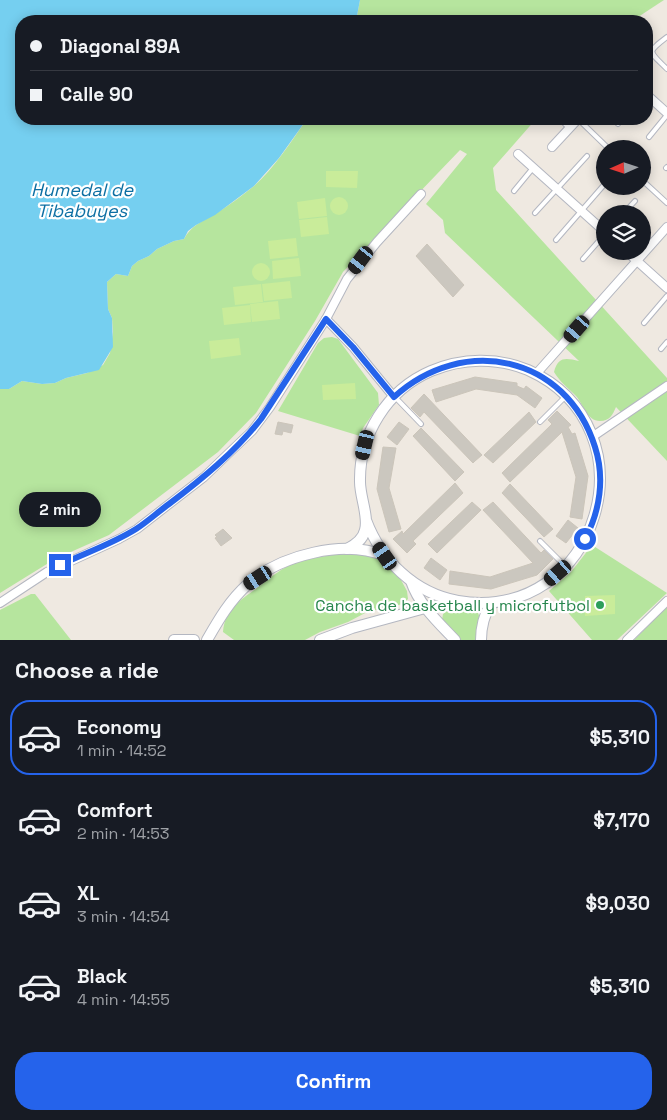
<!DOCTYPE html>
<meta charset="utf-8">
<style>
:root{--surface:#171b24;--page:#242831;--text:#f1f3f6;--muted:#9ea1a6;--line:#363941;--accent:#2563eb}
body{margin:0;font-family:"Space Grotesk",sans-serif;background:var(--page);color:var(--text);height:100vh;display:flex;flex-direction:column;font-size:19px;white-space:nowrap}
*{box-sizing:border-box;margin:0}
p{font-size:16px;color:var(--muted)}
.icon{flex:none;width:28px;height:28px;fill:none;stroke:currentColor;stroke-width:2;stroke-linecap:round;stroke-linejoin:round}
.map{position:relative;height:640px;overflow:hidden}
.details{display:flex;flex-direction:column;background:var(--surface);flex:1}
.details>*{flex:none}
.guide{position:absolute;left:15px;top:15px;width:638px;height:110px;border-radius:20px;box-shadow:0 2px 12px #0003;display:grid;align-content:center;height:110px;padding:0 15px;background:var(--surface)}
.needle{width:32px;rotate:267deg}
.controls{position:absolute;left:596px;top:140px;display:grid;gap:10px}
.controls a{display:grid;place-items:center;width:55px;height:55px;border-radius:50%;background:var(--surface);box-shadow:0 2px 12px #0003;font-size:25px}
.end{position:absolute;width:22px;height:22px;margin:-11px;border:6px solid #2563eb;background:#fff;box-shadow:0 0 0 2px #fff}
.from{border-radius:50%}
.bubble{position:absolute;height:35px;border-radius:18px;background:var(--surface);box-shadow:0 2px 12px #0003;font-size:16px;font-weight:600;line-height:35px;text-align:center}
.car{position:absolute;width:15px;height:30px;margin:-15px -8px;border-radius:6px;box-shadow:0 0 4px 1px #0007;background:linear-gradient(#222 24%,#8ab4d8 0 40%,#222 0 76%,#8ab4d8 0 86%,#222 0)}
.guide b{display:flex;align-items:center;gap:18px;height:48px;font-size:19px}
.guide b+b{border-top:1px solid var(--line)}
.guide i{width:12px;height:12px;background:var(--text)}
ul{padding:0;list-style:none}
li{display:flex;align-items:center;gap:15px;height:75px;margin:0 10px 8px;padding:0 5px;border:2px solid transparent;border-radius:20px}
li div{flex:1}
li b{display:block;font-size:19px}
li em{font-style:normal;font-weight:600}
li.active{border-color:var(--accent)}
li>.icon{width:45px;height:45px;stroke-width:1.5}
h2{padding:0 15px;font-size:22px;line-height:60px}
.action{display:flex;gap:10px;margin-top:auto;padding:10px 15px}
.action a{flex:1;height:58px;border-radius:20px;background:var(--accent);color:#fff;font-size:20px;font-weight:600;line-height:58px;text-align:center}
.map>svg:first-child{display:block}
.green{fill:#b6e59e}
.pitch{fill:#c9ec9a}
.water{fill:#75cff0}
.building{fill:#cbc7bf;stroke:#cbc5ba}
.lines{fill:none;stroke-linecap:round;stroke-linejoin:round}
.service-casing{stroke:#b4b7c1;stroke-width:6}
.minor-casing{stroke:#b4b7c1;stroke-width:10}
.tertiary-casing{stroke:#b4b7c1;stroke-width:12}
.service{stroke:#fff;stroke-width:4}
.minor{stroke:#fff;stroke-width:8}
.tertiary{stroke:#fff;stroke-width:10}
.route{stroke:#2563eb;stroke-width:6}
.leisure-dot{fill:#2e9e5b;stroke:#fff;stroke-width:2}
.labels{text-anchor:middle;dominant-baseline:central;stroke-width:4.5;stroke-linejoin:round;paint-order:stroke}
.leisure-label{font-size:16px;fill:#27864d;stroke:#fff;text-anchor:end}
.water-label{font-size:18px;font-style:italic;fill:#0d6fa3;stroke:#fff}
</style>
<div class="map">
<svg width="667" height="640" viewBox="0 0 667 640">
<rect width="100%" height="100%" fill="#efe9e1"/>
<!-- green -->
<g class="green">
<polygon points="360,0 664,0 632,21 356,21"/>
<path d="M307,119H536L493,168L496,190L667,378V461L616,407C613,414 610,421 600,421C587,421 583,404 576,396C568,388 560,382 554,372C558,356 566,358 579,361L445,233L443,220L426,204L467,154L460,150L343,272L315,321L256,413L218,452L109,535L55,559L0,593V389H9L22,381L42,384L55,383L66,378L87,373L103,365L110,353L113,332L112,318L108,309L107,282L116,274L128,276L132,266L138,261L149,256L157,249L174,241L184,239C191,226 201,222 213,215C226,208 243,195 254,186C274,169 292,140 307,119Z"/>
<polygon points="332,337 338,339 378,393 379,405 363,428 360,436 278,411 318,343 324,338"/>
<polygon points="592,545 667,593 617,640 592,640 549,591 571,572"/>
<path d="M340,554H361L381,560L401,580L407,591L408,599L403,604L367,612L348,622L320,632L305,640H234L223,632C225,608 240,601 257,588C268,579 278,571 290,565C305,559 324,556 340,554Z"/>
<polygon points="31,594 35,594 71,640 0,640 0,610"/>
<polygon points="476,606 480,619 476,640 459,640 442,620 443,614 448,609"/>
<polygon points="667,607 667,640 634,640"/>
</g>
<!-- pitch -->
<g class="pitch">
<polygon points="326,171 358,171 357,188 326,187"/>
<circle cx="339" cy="206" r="9"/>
<polygon points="325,198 327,216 299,219 297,202"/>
<polygon points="327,217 329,234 301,237 299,220"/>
<polygon points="296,238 298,256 270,259 268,241"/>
<polygon points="299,258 301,276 273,279 272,261"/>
<circle cx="261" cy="272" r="9"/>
<polygon points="290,281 292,298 264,301 262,284"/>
<polygon points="261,284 263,302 235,305 233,287"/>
<polygon points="278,301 280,319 252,322 250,304"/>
<polygon points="250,305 251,322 224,325 222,308"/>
<polygon points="239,338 241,355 211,359 209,341"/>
<polygon points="355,383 356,399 323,400 322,385"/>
<polygon points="615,595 615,614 585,616 585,596"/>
</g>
<!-- water -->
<polygon class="water" points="0,0 360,0 356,21 21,21 21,119 307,119 279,158 254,186 215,215 196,225 188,231 184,239 174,241 157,249 149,256 138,261 132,266 128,276 116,274 107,282 108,309 112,318 113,347 99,370 66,378 55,383 42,384 22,381 9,389 0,389"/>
<!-- building -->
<g class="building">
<polygon points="427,244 464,285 453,297 416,256"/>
<polygon points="475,377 517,383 517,386 524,389 526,386 542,398 535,408 517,395 476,389 436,402 432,390"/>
<polygon points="424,394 482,455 475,461 473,463 424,412 420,417 411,408"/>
<polygon points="557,411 571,425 568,427 572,434 575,433 588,476 582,519 570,517 576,477 562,432 510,482 502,473 552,424 548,420"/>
<polygon points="529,412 536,422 493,463 484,455"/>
<polygon points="278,422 293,425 291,433 283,431 282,435 275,434"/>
<polygon points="399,422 409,429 397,445 387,437"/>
<polygon points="421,428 464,472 455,481 413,436"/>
<polygon points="383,447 396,448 389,488 401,529 389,532 377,489"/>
<polygon points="455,483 463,493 413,541 416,544 407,553 393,539 402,531 403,534"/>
<polygon points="510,484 553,529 544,537 502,493"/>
<polygon points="472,502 481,510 437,553 428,544"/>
<polygon points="493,502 541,553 544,550 553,559 537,575 491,589 449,584 450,571 490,577 533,563 483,510"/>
<polygon points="568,520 578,528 566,543 556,536"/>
<polygon points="223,529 232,538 221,546 215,538 217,537 215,535"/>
<polygon points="431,558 447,570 440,580 424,568"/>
</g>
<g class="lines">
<!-- service casing -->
<g class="service-casing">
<g id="service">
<path d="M667,37C646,53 649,51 667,69"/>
<polyline points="560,119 569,128"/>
<polyline points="578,119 609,149"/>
<polyline points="618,124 623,119"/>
<polyline points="649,137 667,115"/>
<polyline points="666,168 667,167"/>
<polyline points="642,180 667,203"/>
<polyline points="514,191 533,168"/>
<polyline points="535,213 587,156"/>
<polyline points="623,214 635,201"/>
<polyline points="556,240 603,186"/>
<polyline points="583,259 605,234"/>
<polyline points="644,323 667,296"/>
<polyline points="661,349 667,342"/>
<polyline points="395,397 421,424"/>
<polyline points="540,422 565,397"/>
<polyline points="540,541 564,565"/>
</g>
</g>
<!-- minor casing -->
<g class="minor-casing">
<g id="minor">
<polyline points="646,94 667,113"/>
<polyline points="552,147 578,119"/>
<polyline points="518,154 605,232"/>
<polyline points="626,251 667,288"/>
<polyline points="326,319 353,347 394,397"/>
<polyline points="536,374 667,227"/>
<polyline points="592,437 667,386"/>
<polyline points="0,603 47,572 119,539 137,529 204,477 230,452 252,431 270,407 326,319 347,279 377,242 421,194"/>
<polyline points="627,640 667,601"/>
</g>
</g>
<!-- tertiary casing -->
<g class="tertiary-casing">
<g id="tertiary">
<path d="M347,549C355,545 363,540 365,530C369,517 360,497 360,482C359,435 387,390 431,371C462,358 497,357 528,370C657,428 599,624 458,601C414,593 381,560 366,520"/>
<path d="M411,581C419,605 438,622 455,640"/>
<polyline points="174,640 194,640"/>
<path d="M207,640C219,619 230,600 248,584C281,555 344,539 385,556"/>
<polyline points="320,640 352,628 425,608 459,604"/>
<path d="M481,640C481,626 484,615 491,603"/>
</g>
</g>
<!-- service -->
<use href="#service" class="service"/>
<!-- minor -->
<use href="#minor" class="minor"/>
<!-- tertiary -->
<use href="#tertiary" class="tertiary"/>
</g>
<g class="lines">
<!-- route -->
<path class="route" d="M60,565C85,553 112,544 136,529C147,522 158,512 169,504C202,479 235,452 261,419L326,319L353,347L394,397C463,334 566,355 595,447C605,478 600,511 585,539"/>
</g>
<!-- markers -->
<circle class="leisure-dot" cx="600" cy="605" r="5"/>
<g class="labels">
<!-- leisure labels -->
<g class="leisure-label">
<text x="590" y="605">Cancha de basketball y microfutbol</text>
</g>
<!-- water labels -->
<g class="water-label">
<text x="82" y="189">Humedal de<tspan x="82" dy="21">Tibabuyes</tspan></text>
</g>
</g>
</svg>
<div class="controls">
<a><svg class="needle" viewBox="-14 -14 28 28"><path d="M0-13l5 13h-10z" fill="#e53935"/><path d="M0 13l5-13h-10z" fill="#9ea1a6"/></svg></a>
<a><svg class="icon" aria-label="layers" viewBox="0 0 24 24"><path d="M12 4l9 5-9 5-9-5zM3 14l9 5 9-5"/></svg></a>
</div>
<i class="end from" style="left:585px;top:539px"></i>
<i class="end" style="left:60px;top:565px"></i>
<div class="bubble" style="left:19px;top:492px;width:82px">2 min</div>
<i class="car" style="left:361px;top:260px;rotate:217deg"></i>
<i class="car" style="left:577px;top:329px;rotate:221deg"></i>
<i class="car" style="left:365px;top:445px;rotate:193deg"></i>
<i class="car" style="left:385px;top:556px;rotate:325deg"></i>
<i class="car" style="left:558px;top:573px;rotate:229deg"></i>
<i class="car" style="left:258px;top:578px;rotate:237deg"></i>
<div class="guide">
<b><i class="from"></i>Diagonal 89A</b>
<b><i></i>Calle 90</b>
</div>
</div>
<section class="details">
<h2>Choose a ride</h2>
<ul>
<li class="active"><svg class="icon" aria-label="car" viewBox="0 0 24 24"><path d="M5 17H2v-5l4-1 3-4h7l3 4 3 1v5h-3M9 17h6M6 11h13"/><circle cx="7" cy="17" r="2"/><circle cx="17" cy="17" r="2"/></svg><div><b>Economy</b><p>1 min · 14:52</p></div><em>$5,310</em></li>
<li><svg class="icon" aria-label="car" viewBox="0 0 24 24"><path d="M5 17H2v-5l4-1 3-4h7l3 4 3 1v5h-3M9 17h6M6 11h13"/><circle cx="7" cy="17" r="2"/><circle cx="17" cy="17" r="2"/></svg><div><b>Comfort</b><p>2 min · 14:53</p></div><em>$7,170</em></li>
<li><svg class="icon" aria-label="car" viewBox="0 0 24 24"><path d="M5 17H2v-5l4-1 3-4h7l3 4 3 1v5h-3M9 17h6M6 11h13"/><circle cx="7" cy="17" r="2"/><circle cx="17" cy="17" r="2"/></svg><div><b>XL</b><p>3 min · 14:54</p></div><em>$9,030</em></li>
<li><svg class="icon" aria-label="car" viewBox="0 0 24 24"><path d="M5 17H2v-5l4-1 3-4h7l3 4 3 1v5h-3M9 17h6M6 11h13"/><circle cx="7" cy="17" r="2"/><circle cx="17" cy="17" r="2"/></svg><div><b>Black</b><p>4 min · 14:55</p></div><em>$5,310</em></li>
</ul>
<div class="action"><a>Confirm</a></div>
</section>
